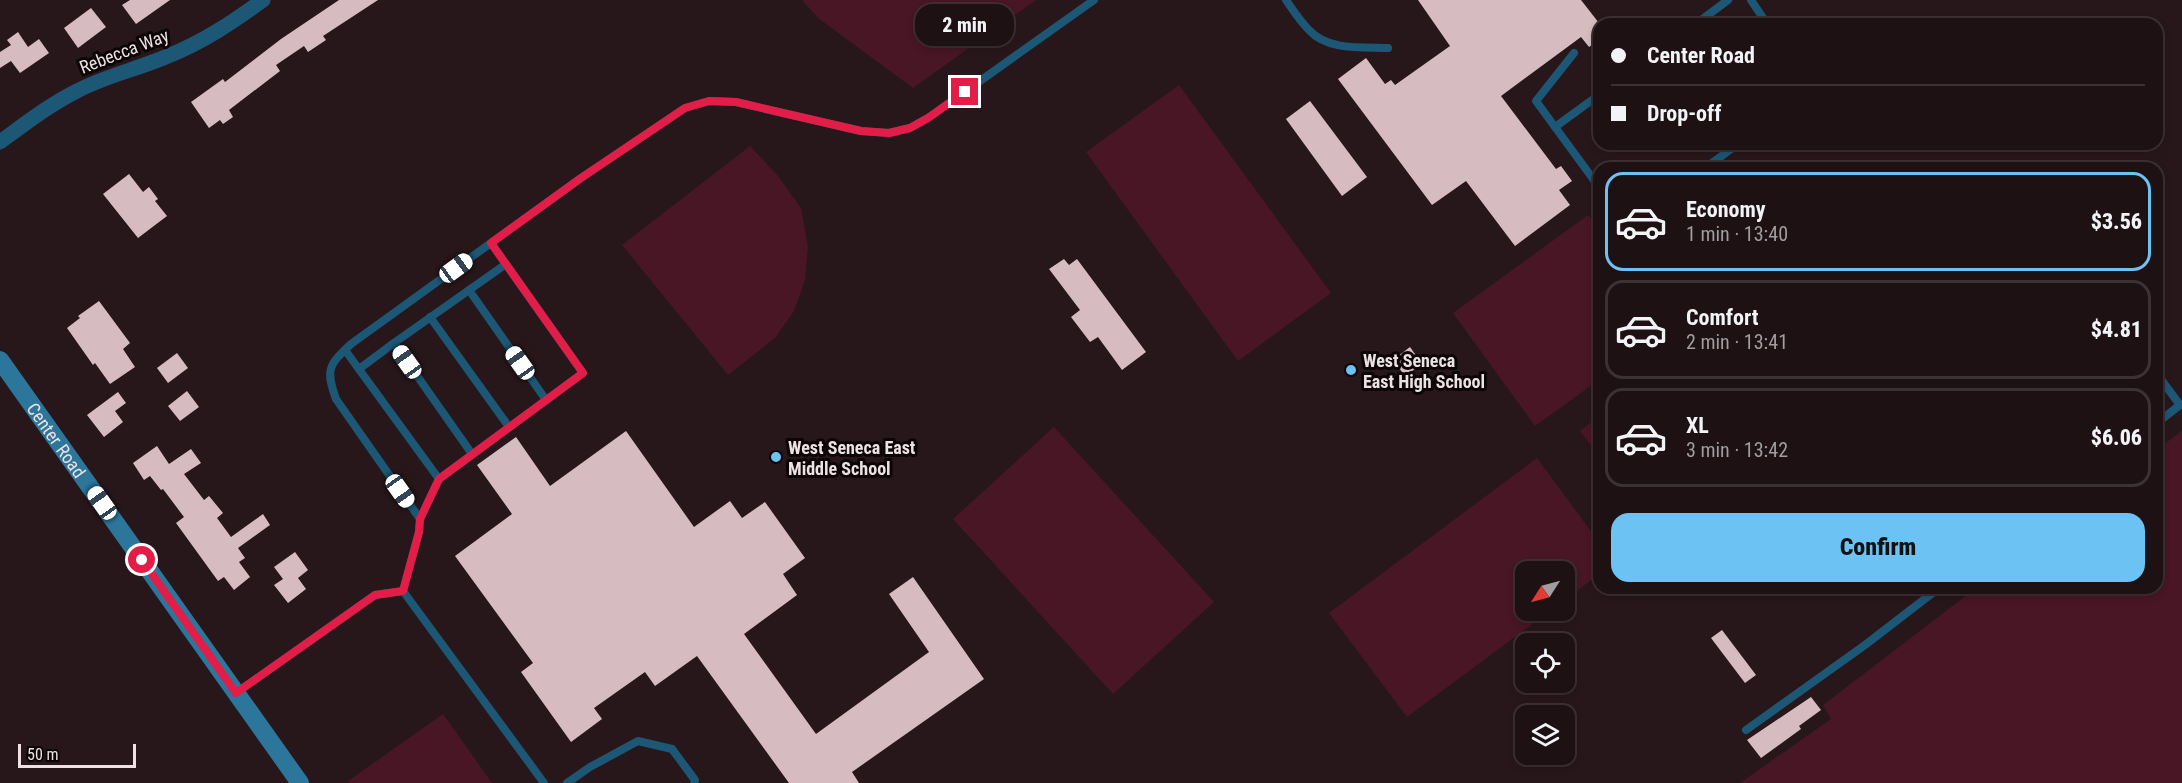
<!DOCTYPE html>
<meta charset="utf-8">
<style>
:root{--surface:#1e1114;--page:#2b1f22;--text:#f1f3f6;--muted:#a19da0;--line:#3c3134;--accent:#6cc2f3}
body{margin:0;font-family:"Roboto Condensed",sans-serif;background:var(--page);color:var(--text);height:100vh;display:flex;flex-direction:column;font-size:22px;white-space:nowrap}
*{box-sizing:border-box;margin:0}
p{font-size:20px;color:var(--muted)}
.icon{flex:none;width:33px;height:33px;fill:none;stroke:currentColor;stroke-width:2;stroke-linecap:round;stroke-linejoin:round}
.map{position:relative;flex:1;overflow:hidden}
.details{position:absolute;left:1593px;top:162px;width:570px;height:432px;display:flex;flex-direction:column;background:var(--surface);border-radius:18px;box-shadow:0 3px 9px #0003,0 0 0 2px var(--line)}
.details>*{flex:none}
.banner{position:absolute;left:1593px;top:18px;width:570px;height:132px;border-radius:18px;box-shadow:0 3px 9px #0003,0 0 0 2px var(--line);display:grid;align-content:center;height:132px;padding:0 18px;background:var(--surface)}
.needle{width:39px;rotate:234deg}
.fabs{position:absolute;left:1515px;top:561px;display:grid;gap:12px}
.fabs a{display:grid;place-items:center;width:60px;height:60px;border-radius:12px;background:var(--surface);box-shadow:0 3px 9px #0003,0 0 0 2px var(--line);font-size:30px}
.scale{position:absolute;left:18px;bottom:15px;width:118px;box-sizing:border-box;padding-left:6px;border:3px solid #eee1e3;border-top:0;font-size:16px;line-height:21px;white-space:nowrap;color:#eee1e3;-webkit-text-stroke:4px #0c0506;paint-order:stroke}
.end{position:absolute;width:27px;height:27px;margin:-14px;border:8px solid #e11d48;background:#fff;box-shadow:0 0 0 3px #fff}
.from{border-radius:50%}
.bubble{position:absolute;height:42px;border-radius:18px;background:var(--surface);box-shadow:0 3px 9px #0003,0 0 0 2px var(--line);font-size:20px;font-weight:800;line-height:42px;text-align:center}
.car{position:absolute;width:18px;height:36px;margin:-18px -9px;border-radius:8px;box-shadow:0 0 4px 2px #0007;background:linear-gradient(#fff 24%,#345 0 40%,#fff 0 76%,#345 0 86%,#fff 0)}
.banner b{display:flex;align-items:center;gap:21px;height:57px;font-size:22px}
.banner b+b{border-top:2px solid var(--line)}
.banner i{width:15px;height:15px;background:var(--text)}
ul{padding:10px 0 0;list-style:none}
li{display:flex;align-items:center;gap:18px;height:99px;margin:0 12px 9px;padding:0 6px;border:3px solid var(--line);border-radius:18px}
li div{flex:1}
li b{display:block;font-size:22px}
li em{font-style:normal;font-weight:800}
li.active{border-color:var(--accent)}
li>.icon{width:54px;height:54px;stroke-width:1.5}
.cta{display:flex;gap:12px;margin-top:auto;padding:12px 18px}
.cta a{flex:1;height:69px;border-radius:18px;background:var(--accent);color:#111;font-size:24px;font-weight:800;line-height:69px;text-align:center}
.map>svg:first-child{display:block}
.green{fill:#481624}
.building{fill:#d6bcc0}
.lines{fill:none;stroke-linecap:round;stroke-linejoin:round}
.lane{stroke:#1c5775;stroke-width:8}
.street{stroke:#1c5775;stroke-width:15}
.secondary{stroke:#2c769c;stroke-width:18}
.route{stroke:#e11d48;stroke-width:8}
.poi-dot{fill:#6cc2f3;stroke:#0c0506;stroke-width:2}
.labels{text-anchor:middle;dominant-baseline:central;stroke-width:6;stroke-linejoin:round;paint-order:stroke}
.street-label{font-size:18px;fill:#eee1e3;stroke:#0c0506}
.poi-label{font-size:18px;font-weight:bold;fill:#eee1e3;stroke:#0c0506;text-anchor:start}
</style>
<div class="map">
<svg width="2182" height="783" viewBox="0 0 2182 783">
<rect width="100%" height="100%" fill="#28171a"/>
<!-- green -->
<g class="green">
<polygon points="802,0 1036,0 913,88 818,18"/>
<polygon points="1179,85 1331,293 1238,361 1086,152"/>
<polygon points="750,146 778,176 801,208 808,247 805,280 794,311 775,338 728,375 622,245"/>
<polygon points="1588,215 1599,230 1599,380 1535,426 1453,313"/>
<polygon points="1599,416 1599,456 1580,431"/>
<polygon points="1054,427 1214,602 1113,694 953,519"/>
<polygon points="2182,431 2182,783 1740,783 1831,719 1823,705 1976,588 2157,588 2157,449"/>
<polygon points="1537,458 1599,542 1599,574 1565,600 1564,572 1526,572 1526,610 1550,611 1407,717 1329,613"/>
<polygon points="443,714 492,783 350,783 348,781"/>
</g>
<!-- building -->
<g class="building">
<polygon points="130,0 170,0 136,24 122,5"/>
<polygon points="339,0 378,0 323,36 326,40 308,52 304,46 276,65 280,71 229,110 233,117 223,124 220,120 209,128 191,102 223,79 225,82 281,39"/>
<polygon points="1418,0 1581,0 1599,23 1593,31 1599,40 1589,47 1581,37 1501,96 1556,169 1561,166 1572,181 1559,190 1570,205 1515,246 1466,181 1432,205 1338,79 1366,58 1385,84 1391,80 1395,85 1450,46"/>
<polygon points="91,8 106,27 78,48 64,28"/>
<polygon points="18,32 28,47 39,39 49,53 20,73 11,61 0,68 0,52 11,45 7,40"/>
<polygon points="1310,101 1367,177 1342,196 1286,119"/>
<polygon points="129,174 143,192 149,187 158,199 155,201 167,216 138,238 103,194"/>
<polygon points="1064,259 1069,265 1077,259 1146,352 1122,370 1098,337 1090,342 1071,317 1080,310 1049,269"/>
<polygon points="99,301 130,343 123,349 135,367 110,384 95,363 93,365 67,328 80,318 78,316"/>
<polygon points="1410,347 1422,364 1405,376 1393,360"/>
<polygon points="177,353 188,368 168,383 157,368"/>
<polygon points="187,391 199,407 180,421 168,406"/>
<polygon points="118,392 126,403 115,411 123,422 104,437 87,415"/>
<polygon points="626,431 694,527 730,501 742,518 765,502 805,558 783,574 797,595 744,634 816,734 929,652 889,594 913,577 984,679 852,772 859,783 789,783 697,656 655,686 645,672 594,708 602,719 571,742 521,672 533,663 455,556 512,514 477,465 516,437 550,486"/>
<polygon points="157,446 169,464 191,449 201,463 184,474 204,500 209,496 223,513 217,518 231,537 263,514 270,525 238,548 245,558 239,562 250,577 234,590 224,577 218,581 176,523 184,517 163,489 161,490 150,476 144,480 133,463"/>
<polygon points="295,552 308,570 298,578 306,589 288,603 274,585 283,579 274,567"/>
<polygon points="1722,630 1756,675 1745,683 1711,638"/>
<polygon points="1811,697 1821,710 1799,726 1801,729 1761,758 1747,740"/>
</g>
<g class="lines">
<!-- lane -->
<g class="lane">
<path d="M1286,0C1293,10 1300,21 1309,30C1328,51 1362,47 1388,48"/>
<polyline points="1751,0 1767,24"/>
<polyline points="1696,24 1728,0"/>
<polyline points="1574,53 1536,101 1555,127 1599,95"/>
<polyline points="1555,127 1599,187"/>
<polyline points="1705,168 1738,144"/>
<polyline points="469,290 546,400"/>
<polyline points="430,317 509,427"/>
<polyline points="394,343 506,264"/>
<polyline points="345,350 439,479"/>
<polyline points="359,369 394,343 472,454"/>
<polyline points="2157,374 2180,405 2157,423"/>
<polyline points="420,519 439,479 583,373 491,243"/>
<path d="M403,591L419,532L420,519L336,399C325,369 329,365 351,344L581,178L685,108L709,101L736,102L861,131L889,133L910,128L928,118L1094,0"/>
<polyline points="403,591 544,783"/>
<polyline points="236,693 375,595 403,591"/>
<polyline points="1746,730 1865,645 1939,588"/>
<polyline points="567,783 590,767 638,741 672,749 695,780 694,783"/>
</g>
<!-- street -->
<path class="street" d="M0,142C25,124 49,105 77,91C105,76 138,69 168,56C203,42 233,22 263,0"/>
<!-- secondary -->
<path class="secondary" id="s1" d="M0,360L300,783"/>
</g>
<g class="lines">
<!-- route -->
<polyline class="route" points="142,560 236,693 375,595 403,591 419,532 420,519 439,479 583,373 491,243 581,178 685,108 709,101 736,102 861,131 889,133 910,128 928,118 965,92"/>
</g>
<!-- markers -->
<g class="poi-dot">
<circle cx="1351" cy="370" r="6"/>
<circle cx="776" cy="457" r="6"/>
</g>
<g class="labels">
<!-- street labels -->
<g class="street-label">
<text transform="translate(124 51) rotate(-21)">Rebecca Way</text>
<text stroke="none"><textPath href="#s1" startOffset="98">Center Road</textPath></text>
</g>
<!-- poi labels -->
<g class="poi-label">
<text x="1363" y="360">West Seneca<tspan x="1363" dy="21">East High School</tspan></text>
<text x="788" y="447">West Seneca East<tspan x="788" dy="21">Middle School</tspan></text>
</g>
</g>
</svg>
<div class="fabs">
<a><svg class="needle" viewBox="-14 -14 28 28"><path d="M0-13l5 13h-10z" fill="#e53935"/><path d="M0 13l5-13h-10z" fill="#a19da0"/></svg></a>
<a><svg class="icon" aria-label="locate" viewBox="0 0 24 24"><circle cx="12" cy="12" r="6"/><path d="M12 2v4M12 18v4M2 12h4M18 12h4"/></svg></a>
<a><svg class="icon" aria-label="layers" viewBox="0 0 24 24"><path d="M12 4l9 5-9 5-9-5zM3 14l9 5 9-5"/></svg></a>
</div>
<div class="scale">50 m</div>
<i class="end from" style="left:142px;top:560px"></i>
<i class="end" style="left:965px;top:92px"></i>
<div class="bubble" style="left:915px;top:4px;width:99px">2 min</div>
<i class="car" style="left:456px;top:268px;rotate:54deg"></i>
<i class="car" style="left:407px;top:362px;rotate:325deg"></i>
<i class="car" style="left:520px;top:363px;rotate:325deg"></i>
<i class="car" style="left:400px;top:491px;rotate:145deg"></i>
<i class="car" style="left:102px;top:503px;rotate:325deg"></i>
<div class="banner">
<b><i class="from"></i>Center Road</b>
<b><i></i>Drop-off</b>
</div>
<section class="details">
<ul>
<li class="active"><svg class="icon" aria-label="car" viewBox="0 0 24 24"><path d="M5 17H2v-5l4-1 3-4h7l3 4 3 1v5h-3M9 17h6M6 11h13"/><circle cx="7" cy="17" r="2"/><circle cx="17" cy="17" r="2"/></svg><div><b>Economy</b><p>1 min · 13:40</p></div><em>$3.56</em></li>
<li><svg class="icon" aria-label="car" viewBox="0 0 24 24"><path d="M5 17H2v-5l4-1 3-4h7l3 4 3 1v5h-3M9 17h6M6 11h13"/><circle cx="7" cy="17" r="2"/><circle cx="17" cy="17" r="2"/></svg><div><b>Comfort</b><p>2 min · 13:41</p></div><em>$4.81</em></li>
<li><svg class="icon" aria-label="car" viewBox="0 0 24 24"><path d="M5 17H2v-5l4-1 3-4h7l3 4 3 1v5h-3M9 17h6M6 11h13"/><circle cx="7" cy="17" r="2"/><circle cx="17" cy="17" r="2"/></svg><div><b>XL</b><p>3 min · 13:42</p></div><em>$6.06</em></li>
</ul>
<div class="cta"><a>Confirm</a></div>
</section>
</div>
